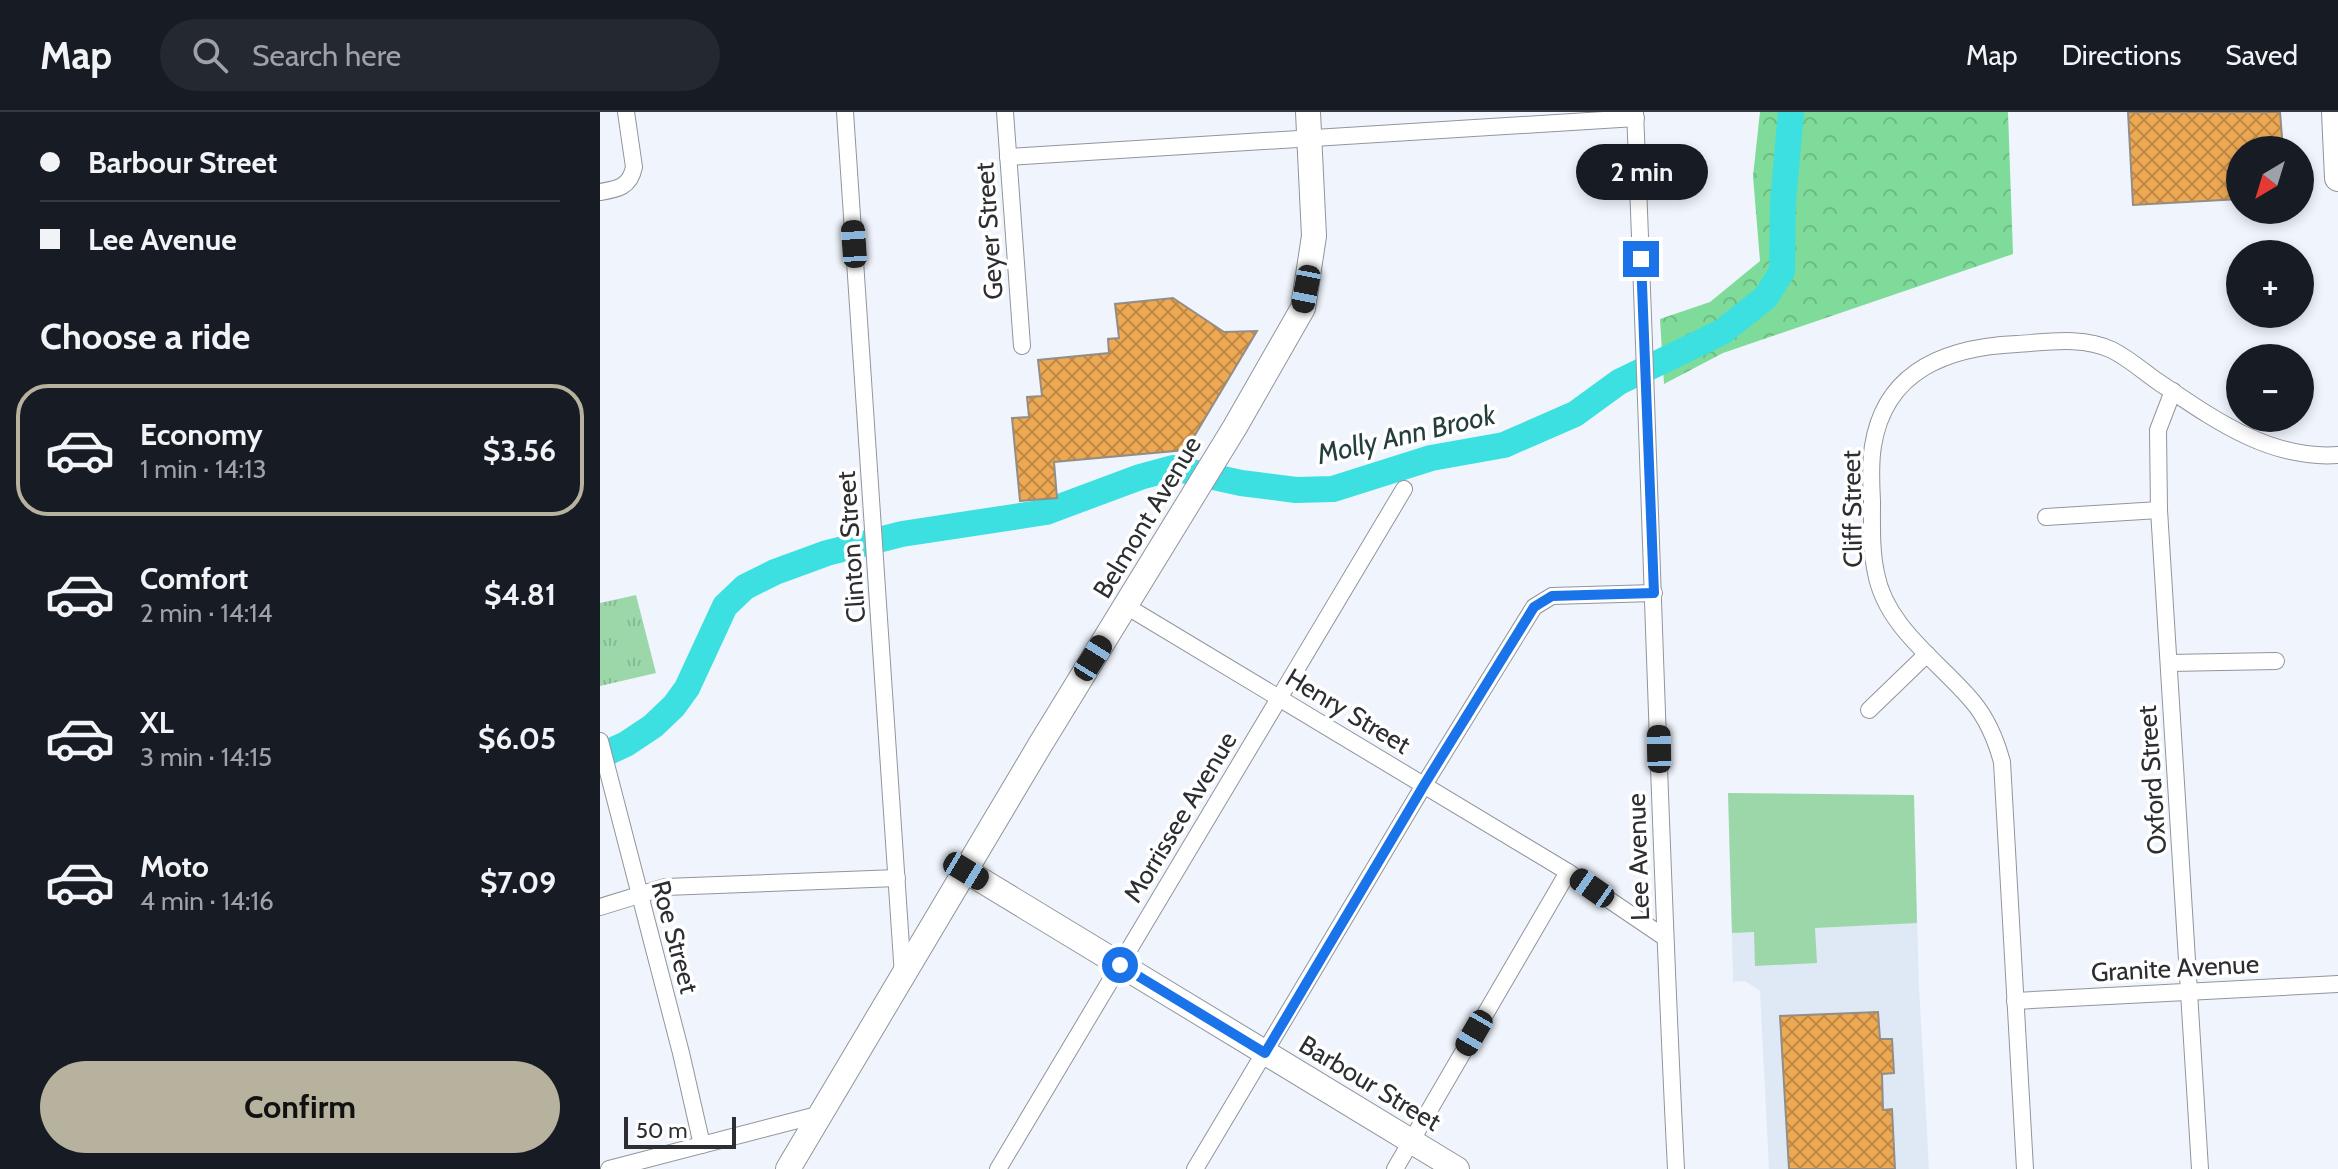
<!DOCTYPE html>
<meta charset="utf-8">
<style>
:root{--surface:#171b24;--page:#242831;--text:#f1f3f6;--muted:#9ea1a6;--line:#363941;--accent:#b7b29d}
body{margin:0;font-family:Cabin,sans-serif;background:var(--page);color:var(--text);height:100vh;display:flex;flex-direction:column;font-size:30px;white-space:nowrap}
*{box-sizing:border-box;margin:0}
p{font-size:26px;color:var(--muted)}
.icon{flex:none;width:44px;height:44px;fill:none;stroke:currentColor;stroke-width:2;stroke-linecap:round;stroke-linejoin:round}
.map{position:relative;flex:1;overflow:hidden}
.details{display:flex;flex-direction:column;background:var(--surface);width:600px}
.details>*{flex:none}
.hud{display:grid;align-content:center;height:176px;padding:0 40px;background:var(--surface)}
.needle{width:52px;rotate:218deg}
.fabs{position:absolute;left:1626px;top:24px;display:grid;gap:16px}
.fabs a{display:grid;place-items:center;width:88px;height:88px;border-radius:50%;background:var(--surface);box-shadow:0 4px 12px #0003;font-size:40px}
.scale{position:absolute;left:24px;bottom:20px;width:112px;box-sizing:border-box;padding-left:8px;border:4px solid #2c2e31;border-top:0;font-size:22px;line-height:28px;white-space:nowrap;color:#2c2e31;-webkit-text-stroke:6px #fff;paint-order:stroke}
.end{position:absolute;width:36px;height:36px;margin:-18px;border:10px solid #1a73e8;background:#fff;box-shadow:0 0 0 4px #fff}
.from{border-radius:50%}
.bubble{position:absolute;height:56px;border-radius:28px;background:var(--surface);box-shadow:0 4px 12px #0003;font-size:26px;font-weight:700;line-height:56px;text-align:center}
.car{position:absolute;width:24px;height:48px;margin:-24px -12px;border-radius:10px;box-shadow:0 0 6px 2px #0007;background:linear-gradient(#222 24%,#8ab4d8 0 40%,#222 0 76%,#8ab4d8 0 86%,#222 0)}
.hud b{display:flex;align-items:center;gap:28px;height:76px;font-size:30px}
.hud b+b{border-top:2px solid var(--line)}
.hud i{width:20px;height:20px;background:var(--text)}
ul{padding:0;list-style:none}
li{display:flex;align-items:center;gap:24px;height:132px;margin:0 16px 12px;padding:0 24px;border:4px solid transparent;border-radius:32px}
li div{flex:1}
li b{display:block;font-size:30px}
li em{font-style:normal;font-weight:700}
li.on{border-color:var(--accent)}
li>.icon{width:72px;height:72px;stroke-width:1.5}
h2{padding:0 40px;font-size:36px;line-height:96px}
.button{display:flex;gap:16px;margin-top:auto;padding:16px 40px}
.button a{flex:1;height:92px;border-radius:48px;background:var(--accent);color:#111;font-size:32px;font-weight:700;line-height:92px;text-align:center}
header{display:flex;align-items:center;gap:48px;box-sizing:border-box;height:112px;padding:0 40px;background:var(--surface);border-bottom:2px solid var(--line)}
header strong{font-size:38px}
nav{display:flex;gap:44px;margin-inline-start:auto;font-size:28px}
.search{width:560px;height:72px;background:var(--page);display:flex;align-items:center;gap:20px;box-sizing:border-box;padding:0 28px;border-radius:44px;color:var(--muted);font-size:30px}
main{display:flex;flex:1;min-height:0}
.map>svg:first-child{display:block}
.built{fill:#dfe9f6}
.grass{fill:#9cd7aa}
.forest{fill:url(#forest-crowns)}
.park{fill:url(#park-tufts)}
.lines{fill:none;stroke-linecap:round;stroke-linejoin:round}
.river{stroke:#3ce0e1;stroke-width:26}
.building{fill:url(#building-cross-hatch);stroke:#928d86;stroke-width:2}
.street-casing{stroke:#91959c;stroke-width:18}
.secondary-casing{stroke:#91959c;stroke-width:26}
.primary-casing{stroke:#91959c;stroke-width:28}
.street{stroke:#fff;stroke-width:16}
.secondary{stroke:#fff;stroke-width:24}
.primary{stroke:#fff;stroke-width:26}
.route{stroke:#1a73e8;stroke-width:10}
.labels{text-anchor:middle;dominant-baseline:central;stroke-width:7;stroke-linejoin:round;paint-order:stroke}
.street-label{font-size:26px;fill:#2c2e31;stroke:#fff}
.water-label{font-size:28px;font-style:italic;fill:#243e3e;stroke:#fff}
</style>
<header>
<strong>Map</strong>
<div class="search"><svg class="icon" aria-label="search" viewBox="0 0 24 24"><circle cx="10" cy="10" r="6"/><path d="M15 15l6 6"/></svg>Search here</div>
<nav><a>Map</a><a>Directions</a><a>Saved</a></nav>
</header>
<main>
<section class="details">
<div class="hud">
<b><i class="from"></i>Barbour Street</b>
<b><i></i>Lee Avenue</b>
</div>
<h2>Choose a ride</h2>
<ul>
<li class="on"><svg class="icon" aria-label="car" viewBox="0 0 24 24"><path d="M5 17H2v-5l4-1 3-4h7l3 4 3 1v5h-3M9 17h6M6 11h13"/><circle cx="7" cy="17" r="2"/><circle cx="17" cy="17" r="2"/></svg><div><b>Economy</b><p>1 min · 14:13</p></div><em>$3.56</em></li>
<li><svg class="icon" aria-label="car" viewBox="0 0 24 24"><path d="M5 17H2v-5l4-1 3-4h7l3 4 3 1v5h-3M9 17h6M6 11h13"/><circle cx="7" cy="17" r="2"/><circle cx="17" cy="17" r="2"/></svg><div><b>Comfort</b><p>2 min · 14:14</p></div><em>$4.81</em></li>
<li><svg class="icon" aria-label="car" viewBox="0 0 24 24"><path d="M5 17H2v-5l4-1 3-4h7l3 4 3 1v5h-3M9 17h6M6 11h13"/><circle cx="7" cy="17" r="2"/><circle cx="17" cy="17" r="2"/></svg><div><b>XL</b><p>3 min · 14:15</p></div><em>$6.05</em></li>
<li><svg class="icon" aria-label="car" viewBox="0 0 24 24"><path d="M5 17H2v-5l4-1 3-4h7l3 4 3 1v5h-3M9 17h6M6 11h13"/><circle cx="7" cy="17" r="2"/><circle cx="17" cy="17" r="2"/></svg><div><b>Moto</b><p>4 min · 14:16</p></div><em>$7.09</em></li>
</ul>
<div class="button"><a>Confirm</a></div>
</section>
<div class="map">
<svg width="1738" height="1057" viewBox="0 0 1738 1057">
<defs>
<pattern id="forest-crowns" width="20" height="18" patternUnits="userSpaceOnUse" patternTransform="scale(2)"><rect width="20" height="18" fill="#7fdb99"/><path d="M2 6a3 3 0 1 1 6 0M12 15a3 3 0 1 1 6 0" fill="none" stroke="#6ebc84"/></pattern>
<pattern id="park-tufts" width="24" height="20" patternUnits="userSpaceOnUse" patternTransform="scale(2)"><rect width="24" height="20" fill="#9cd7aa"/><path d="M3 7l-1-3M5 7V3M7 7l1-3M15 17l-1-3M17 17v-4M19 17l1-3" fill="none" stroke="#87b993"/></pattern>
<pattern id="building-cross-hatch" width="8" height="8" patternUnits="userSpaceOnUse" patternTransform="scale(2)"><rect width="8" height="8" fill="#eca853"/><path d="M0 0l8 8M0 8l8-8" fill="none" stroke="#bf8945"/></pattern>
</defs>
<rect width="100%" height="100%" fill="#f0f5fd"/>
<!-- built -->
<polygon class="built" points="1128,681 1314,699 1319,874 1329,1057 1169,1057 1160,879 1145,869 1133,870"/>
<!-- grass -->
<polygon class="grass" points="1128,681 1314,683 1317,811 1215,816 1217,851 1155,854 1154,820 1132,821"/>
<!-- forest -->
<polygon class="forest" points="1160,0 1408,0 1413,142 1123,241 1064,272 1060,207 1110,190 1160,149 1153,64"/>
<!-- park -->
<polygon class="park" points="36,483 56,561 0,574 0,491"/>
<g class="lines">
<!-- river -->
<polyline class="river" points="0,644 26,632 53,614 74,594 87,576 125,494 145,475 175,460 227,441 302,422 446,400 540,365 573,356 641,371 696,378 733,377 831,346 904,333 975,302 1019,270 1122,220 1166,185 1182,159 1183,90 1191,0"/>
</g>
<!-- building -->
<g class="building">
<polygon points="1528,0 1680,0 1683,38 1640,38 1640,87 1533,93"/>
<polygon points="573,186 624,220 657,219 586,338 454,350 457,386 420,389 412,306 429,305 427,285 442,284 438,248 509,241 508,227 519,226 515,192"/>
<polygon points="1278,900 1280,927 1292,927 1294,961 1282,962 1283,998 1292,997 1295,1057 1189,1057 1180,904"/>
</g>
<g class="lines">
<!-- street casing -->
<g class="street-casing">
<g id="street">
<polyline points="245,0 303,864"/>
<polyline points="405,0 422,234"/>
<path d="M1035,0C1050,352 1058,705 1076,1057"/>
<polyline points="408,45 1036,6"/>
<path d="M0,80C18,77 30,75 34,55L26,0"/>
<polyline points="1573,279 1558,318 1559,398 1600,1057"/>
<polyline points="1446,405 1559,398"/>
<polyline points="526,494 968,760 1064,825"/>
<polyline points="1569,551 1676,549"/>
<polyline points="1269,598 1327,542"/>
<polyline points="0,629 81,941 102,1033"/>
<polyline points="0,795 65,775 297,766"/>
<polyline points="1415,889 1738,872"/>
<polyline points="9,1057 221,1002"/>
<polyline points="398,1057 804,377"/>
<polyline points="595,1057 824,673 934,495 952,484 1054,481"/>
<polyline points="795,1057 968,760"/>
<path d="M1425,1057L1402,650C1396,628 1388,608 1373,590C1340,550 1286,516 1276,461C1271,438 1272,413 1272,389C1271,371 1270,352 1273,334C1285,258 1348,235 1417,232C1448,230 1483,224 1512,238C1528,246 1543,259 1557,269C1612,306 1669,348 1738,343"/>
</g>
</g>
<!-- secondary casing -->
<g class="secondary-casing">
<g id="secondary">
<polyline points="366,759 857,1057"/>
<polyline points="188,1057 440,633 635,315 703,196 714,124 708,0"/>
</g>
</g>
<!-- primary casing -->
<g class="primary-casing">
<polyline id="primary" points="1735,0 1738,66"/>
</g>
<!-- street -->
<use href="#street" class="street"/>
<!-- secondary -->
<use href="#secondary" class="secondary"/>
<!-- primary -->
<use href="#primary" class="primary"/>
</g>
<g class="lines">
<!-- route -->
<polyline class="route" points="520,853 665,941 824,673 934,495 952,484 1054,481 1041,147"/>
</g>
<g class="labels">
<!-- street labels -->
<g class="street-label">
<text transform="translate(389 119) rotate(-94)">Geyer Street</text>
<text transform="translate(1252 397) rotate(-91)">Cliff Street</text>
<text transform="translate(547 405) rotate(-59)">Belmont Avenue</text>
<text transform="translate(251 435) rotate(-94)">Clinton Street</text>
<text transform="translate(748 599) rotate(31)">Henry Street</text>
<text transform="translate(1552 668) rotate(-94)">Oxford Street</text>
<text transform="translate(580 705) rotate(-59)">Morrissee Avenue</text>
<text transform="translate(1038 745) rotate(-92)">Lee Avenue</text>
<text transform="translate(75 825) rotate(75)">Roe Street</text>
<text transform="translate(1575 856) rotate(-3)">Granite Avenue</text>
<text transform="translate(770 971) rotate(31)">Barbour Street</text>
</g>
<!-- water labels -->
<g class="water-label">
<text transform="translate(806 322) rotate(-13)">Molly Ann Brook</text>
</g>
</g>
</svg>
<div class="fabs">
<a><svg class="needle" viewBox="-14 -14 28 28"><path d="M0-13l5 13h-10z" fill="#e53935"/><path d="M0 13l5-13h-10z" fill="#9ea1a6"/></svg></a>
<a>+</a>
<a>−</a>
</div>
<div class="scale">50 m</div>
<i class="end from" style="left:520px;top:853px"></i>
<i class="end" style="left:1041px;top:147px"></i>
<div class="bubble" style="left:976px;top:32px;width:132px">2 min</div>
<i class="car" style="left:254px;top:132px;rotate:356deg"></i>
<i class="car" style="left:706px;top:177px;rotate:191deg"></i>
<i class="car" style="left:493px;top:546px;rotate:32deg"></i>
<i class="car" style="left:1059px;top:637px;rotate:359deg"></i>
<i class="car" style="left:366px;top:759px;rotate:121deg"></i>
<i class="car" style="left:992px;top:776px;rotate:305deg"></i>
<i class="car" style="left:874px;top:921px;rotate:210deg"></i>
</div>
</main>
